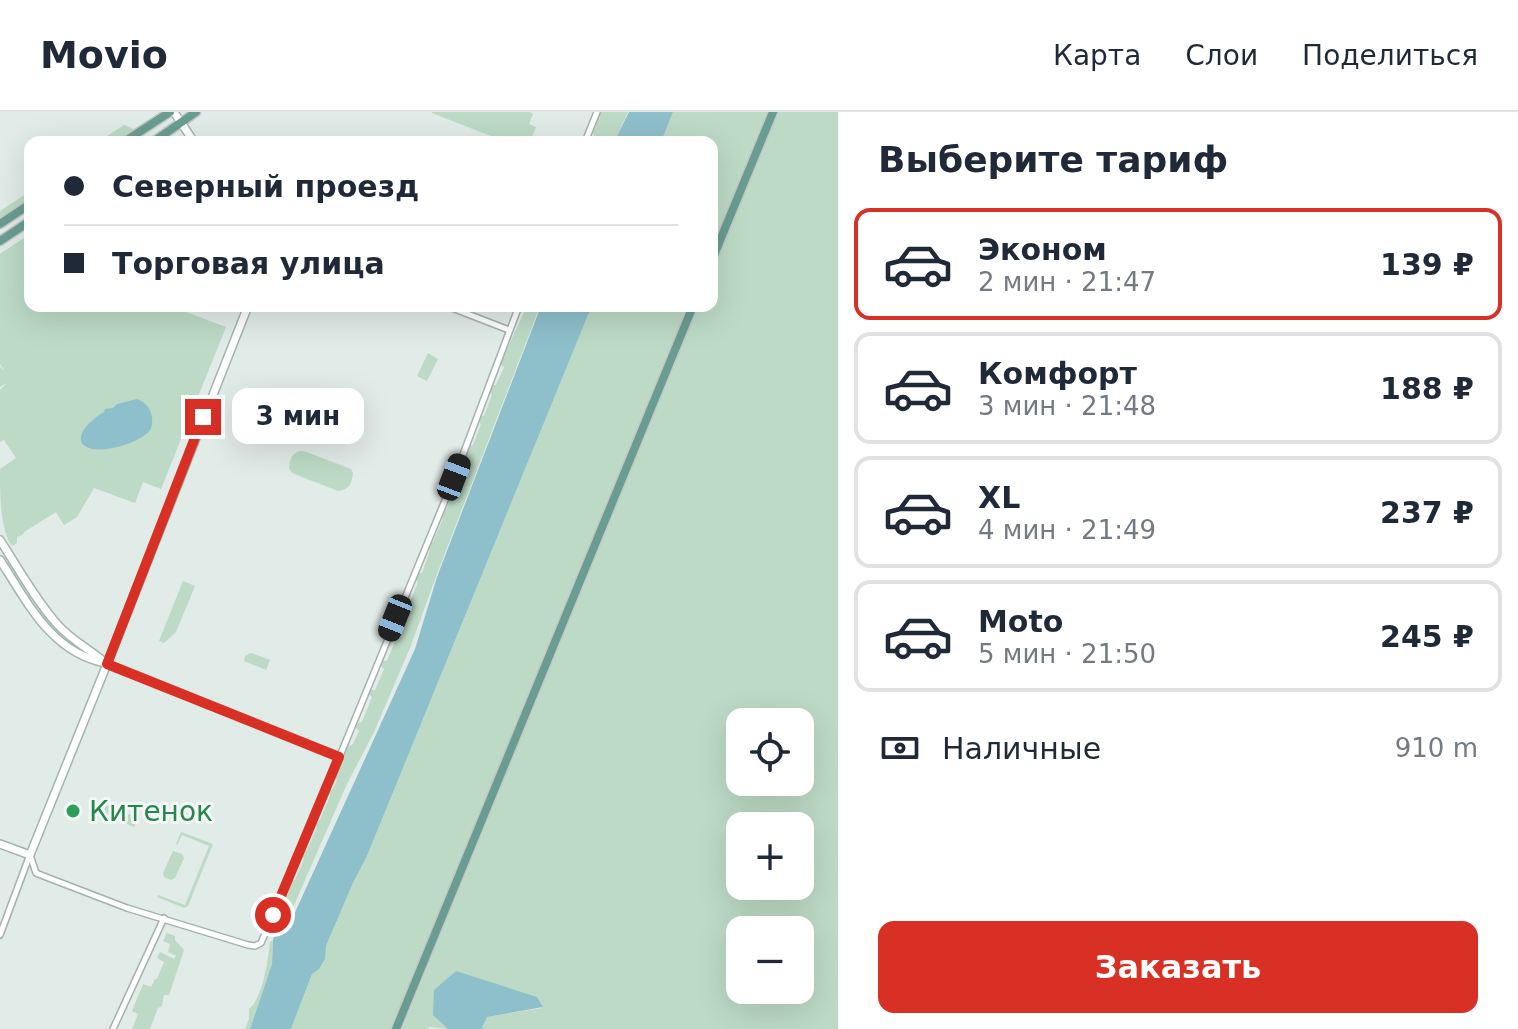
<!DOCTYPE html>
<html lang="ru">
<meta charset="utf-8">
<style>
:root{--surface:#fff;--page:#f6f6f7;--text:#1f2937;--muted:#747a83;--line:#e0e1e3;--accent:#d93025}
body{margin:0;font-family:"DejaVu Sans",sans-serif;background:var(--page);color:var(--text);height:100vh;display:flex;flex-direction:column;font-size:30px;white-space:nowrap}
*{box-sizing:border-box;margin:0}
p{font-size:26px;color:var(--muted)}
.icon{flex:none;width:44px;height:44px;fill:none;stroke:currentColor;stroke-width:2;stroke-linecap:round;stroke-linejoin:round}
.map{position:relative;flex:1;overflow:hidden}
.details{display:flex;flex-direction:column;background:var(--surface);width:680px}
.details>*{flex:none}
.hud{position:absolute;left:24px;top:24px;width:694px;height:176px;border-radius:16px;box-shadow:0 8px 32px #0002;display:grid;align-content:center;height:176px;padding:0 40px;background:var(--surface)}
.controls{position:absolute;left:726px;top:596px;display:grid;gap:16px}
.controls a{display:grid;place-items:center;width:88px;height:88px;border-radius:16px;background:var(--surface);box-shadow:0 8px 32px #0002;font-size:40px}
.end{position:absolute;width:36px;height:36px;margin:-18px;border:10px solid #d93025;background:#fff;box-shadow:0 0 0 4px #fff}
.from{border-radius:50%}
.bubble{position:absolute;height:56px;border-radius:16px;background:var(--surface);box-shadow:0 8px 32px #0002;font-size:26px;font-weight:700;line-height:56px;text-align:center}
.car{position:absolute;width:24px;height:48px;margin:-24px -12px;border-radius:10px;box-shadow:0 0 6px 2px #0007;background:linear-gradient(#222 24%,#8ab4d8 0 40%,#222 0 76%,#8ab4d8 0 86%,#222 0)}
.hud b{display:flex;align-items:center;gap:28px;height:76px;font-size:30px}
.hud b+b{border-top:2px solid var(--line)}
.hud i{width:20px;height:20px;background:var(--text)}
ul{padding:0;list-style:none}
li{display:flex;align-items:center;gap:24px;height:112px;margin:0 16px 12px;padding:0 24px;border:4px solid var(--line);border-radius:16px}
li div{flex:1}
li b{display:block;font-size:30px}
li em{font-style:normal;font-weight:700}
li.current{border-color:var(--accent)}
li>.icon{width:72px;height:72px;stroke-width:1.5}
h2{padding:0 40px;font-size:36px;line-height:96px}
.pay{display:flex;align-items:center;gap:20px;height:88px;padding:0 40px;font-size:30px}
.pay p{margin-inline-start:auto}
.primary-button{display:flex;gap:16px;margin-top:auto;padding:16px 40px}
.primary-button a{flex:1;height:92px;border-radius:16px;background:var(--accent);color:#fff;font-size:32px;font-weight:700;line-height:92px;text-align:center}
header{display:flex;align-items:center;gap:48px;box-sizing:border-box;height:112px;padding:0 40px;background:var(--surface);border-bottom:2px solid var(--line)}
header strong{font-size:38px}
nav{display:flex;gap:44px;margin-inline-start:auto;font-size:28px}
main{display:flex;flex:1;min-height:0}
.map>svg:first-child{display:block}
.green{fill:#bcdac5;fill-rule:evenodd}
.water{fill:#8ec0cb}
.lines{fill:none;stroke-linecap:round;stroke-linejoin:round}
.street-casing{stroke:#a4b2ae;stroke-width:8}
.secondary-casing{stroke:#a1b5af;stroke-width:10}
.primary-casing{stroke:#c1c8c6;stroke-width:11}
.street{stroke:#fff;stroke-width:5}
.secondary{stroke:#fff;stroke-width:7}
.primary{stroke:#699d91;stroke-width:8}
.route{stroke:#d93025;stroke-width:10}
.leisure-dot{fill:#2e9e5b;stroke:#f2f7f5;stroke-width:3}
.labels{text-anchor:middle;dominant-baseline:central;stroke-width:6;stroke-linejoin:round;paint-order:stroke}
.leisure-label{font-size:28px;fill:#27864d;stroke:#f2f7f5;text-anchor:start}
</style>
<header>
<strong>Movio</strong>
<nav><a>Карта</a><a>Слои</a><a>Поделиться</a></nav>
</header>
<main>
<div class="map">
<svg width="838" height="917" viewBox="0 0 838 917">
<rect width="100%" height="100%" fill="#e1ebe7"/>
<!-- green -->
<g class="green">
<polygon points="432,0 530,0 533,2 529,12 536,15 530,30 506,30 432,1"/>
<polygon points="601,0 628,0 614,30 593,30 595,25 593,21"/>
<polygon points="673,0 770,0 712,140 712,30 661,30"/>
<path d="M777,0H838V917H485L482,915L486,905L542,896L537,885L448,915V917L429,915L428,917H402L698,194H712V159ZM740,610H800V670H740ZM740,714H800V774H740ZM740,818H800V878H740Z"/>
<polygon points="124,13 136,18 118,30 98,30"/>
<polygon points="29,80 30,88 0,109 0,99"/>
<path d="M30,122V194H170L226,215L161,377L143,370L135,391L94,376L77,405L64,413L56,400L24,420L22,423L17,425V431L12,434C0,418 0,381 0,357L16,346L4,328L0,330V278L7,271L0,275V255L4,258L0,252V142Z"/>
<polygon points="527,194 540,194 437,462 410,536 374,620 346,674 288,807 276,805 290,769 295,768 304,747 301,743 303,739 307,738 317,716 315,710 320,708 330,684 328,678 332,678 337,668 334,664 347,635 353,632 359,619 356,616 358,611 362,610 372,585 369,582 371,578 375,578 384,557 381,554 383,549 387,549 395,529 392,525 394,521 398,521 406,500 402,498 405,493 409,493 418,470 415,467 418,461 422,461 430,438 428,435 430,430 433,430 443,406 440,403 443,397 447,396 453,379 451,377 456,365 459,365 467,346 465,342 469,334 473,333 481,312 478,308 480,304 484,304 492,283 489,280 492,273 496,273 504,255 500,252"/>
<polygon points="594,194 690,194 392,917 291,917 312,862 323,851 326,834 353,771 367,744 588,203"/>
<polygon points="428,241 438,247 427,269 417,264"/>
<path d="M299,339H304L351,357L353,361C352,371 349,378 338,379L292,361L289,356C290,347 291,343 299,339Z"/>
<polygon points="11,448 53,515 70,531 97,546 68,533 50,515 7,450"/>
<polygon points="183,469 195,474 176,520 164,531 159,529"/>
<polygon points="251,541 270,548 266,558 244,549 245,544"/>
<polygon points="106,693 138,706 134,715 103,702"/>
<polygon points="181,720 213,732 188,794 184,796 157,785 158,783 185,793 209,734 182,723 177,733 176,732"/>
<polygon points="173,739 182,742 184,746 175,766 171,768 164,765 163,761"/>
<polygon points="167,821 175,824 175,828 184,838 169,883 164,883 162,894 158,896 150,917 132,917 138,902 132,899 143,872 151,875 155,867 157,867 164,850 157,846 160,840 174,847 176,844 168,840 170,832 163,829"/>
<path d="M273,828L272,852L250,917H245L249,907V897C263,886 268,848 270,830Z"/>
</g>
<!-- water -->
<g class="water">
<polygon points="629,0 673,0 661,30 614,30"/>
<polygon points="541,194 594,194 588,203 367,744 353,771 326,834 325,847 319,857 312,862 291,917 250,917 272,852 273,828 277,815 292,807 415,537 437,465"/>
<path d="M137,287C146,291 150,295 152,305C152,310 153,313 150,318C141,331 98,344 85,334C71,324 96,304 104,300L105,297L113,296L117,292Z"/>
<polygon points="456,859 537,885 543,895 487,905 482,915 485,917 448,917 433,903 434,878"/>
</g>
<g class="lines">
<!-- street casing -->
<g class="street-casing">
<g id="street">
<polyline points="585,30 597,0"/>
<polyline points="447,194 509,218"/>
<polyline points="107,552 339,645"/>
<polyline points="30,743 36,761 46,765 127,796 248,833 255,834 261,831 309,719 453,369 519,194"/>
<polyline points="0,823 29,745"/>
<polyline points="113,917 164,806"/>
</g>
</g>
<!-- secondary casing -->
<g class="secondary-casing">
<g id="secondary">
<polyline points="174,0 194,30"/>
<path d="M0,428C18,456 35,487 57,512C72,529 91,538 107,552"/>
<path d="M0,448C28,491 51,540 105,551"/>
<polyline points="0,732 30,743 107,552 248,194"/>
</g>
</g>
<!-- primary casing -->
<g class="primary-casing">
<g id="primary">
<polyline points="124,30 170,0"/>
<polyline points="153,30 196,0"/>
<polyline points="0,112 30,92"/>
<polyline points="0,129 30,109"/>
<polyline points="712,148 773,0"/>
<polyline points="396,917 693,194"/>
</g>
</g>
<!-- street -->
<use href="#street" class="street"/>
<!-- secondary -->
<use href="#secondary" class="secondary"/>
<!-- primary -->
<use href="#primary" class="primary"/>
</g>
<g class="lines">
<!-- route -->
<polyline class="route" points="203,305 107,552 339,645 273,803"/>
</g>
<!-- markers -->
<circle class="leisure-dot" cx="73" cy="699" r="8"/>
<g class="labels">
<!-- leisure labels -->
<g class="leisure-label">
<text x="89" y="699">Китенок</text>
</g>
</g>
</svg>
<div class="controls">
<a><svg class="icon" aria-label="locate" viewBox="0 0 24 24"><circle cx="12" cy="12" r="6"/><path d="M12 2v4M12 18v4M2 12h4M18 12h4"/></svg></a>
<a>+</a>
<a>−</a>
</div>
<i class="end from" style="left:273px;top:803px"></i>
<i class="end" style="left:203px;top:305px"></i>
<div class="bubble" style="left:232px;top:276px;width:132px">3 мин</div>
<i class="car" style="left:454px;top:365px;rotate:21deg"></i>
<i class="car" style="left:395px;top:506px;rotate:202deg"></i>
<div class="hud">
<b><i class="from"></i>Северный проезд</b>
<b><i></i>Торговая улица</b>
</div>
</div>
<section class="details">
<h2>Выберите тариф</h2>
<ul>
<li class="current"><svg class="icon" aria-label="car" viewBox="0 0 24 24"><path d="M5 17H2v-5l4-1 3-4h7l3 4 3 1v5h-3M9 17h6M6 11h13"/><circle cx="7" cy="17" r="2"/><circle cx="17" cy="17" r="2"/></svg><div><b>Эконом</b><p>2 мин · 21:47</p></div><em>139 ₽</em></li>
<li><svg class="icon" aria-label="car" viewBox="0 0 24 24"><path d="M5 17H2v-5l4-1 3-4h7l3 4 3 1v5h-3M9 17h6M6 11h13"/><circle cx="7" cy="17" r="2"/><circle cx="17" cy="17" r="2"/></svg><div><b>Комфорт</b><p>3 мин · 21:48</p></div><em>188 ₽</em></li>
<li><svg class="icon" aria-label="car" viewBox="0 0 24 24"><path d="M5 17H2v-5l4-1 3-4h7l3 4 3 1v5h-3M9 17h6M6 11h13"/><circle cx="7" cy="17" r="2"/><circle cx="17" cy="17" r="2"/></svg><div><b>XL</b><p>4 мин · 21:49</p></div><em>237 ₽</em></li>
<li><svg class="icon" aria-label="car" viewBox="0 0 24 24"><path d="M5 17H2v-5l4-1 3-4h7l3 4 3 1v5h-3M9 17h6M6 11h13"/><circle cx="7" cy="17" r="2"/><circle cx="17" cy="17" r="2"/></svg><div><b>Moto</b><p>5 мин · 21:50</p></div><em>245 ₽</em></li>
</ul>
<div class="pay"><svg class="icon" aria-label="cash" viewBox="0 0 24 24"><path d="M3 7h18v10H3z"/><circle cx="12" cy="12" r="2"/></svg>Наличные<p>910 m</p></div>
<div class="primary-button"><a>Заказать</a></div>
</section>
</main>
